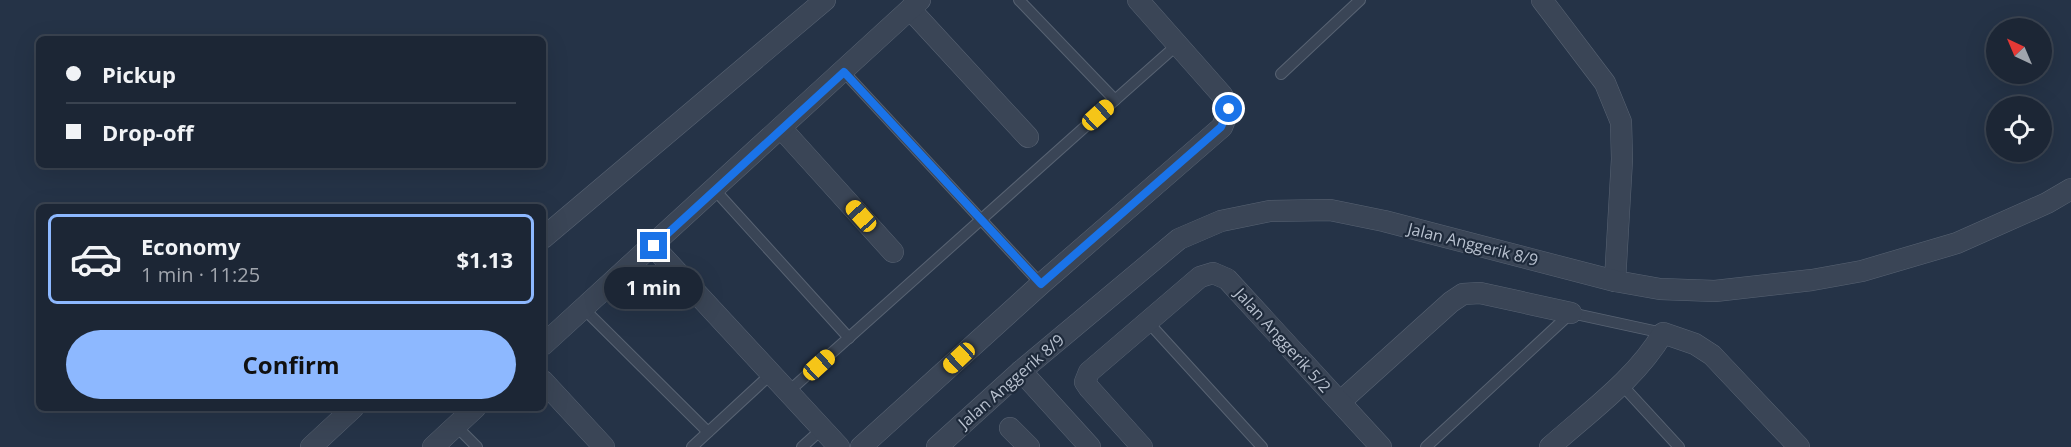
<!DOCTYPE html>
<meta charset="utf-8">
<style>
:root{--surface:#1c2635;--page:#293241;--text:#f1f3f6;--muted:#a0a5ad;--line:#3a4350;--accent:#8db8ff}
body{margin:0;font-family:"Open Sans",sans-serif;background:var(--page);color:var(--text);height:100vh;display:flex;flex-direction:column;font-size:22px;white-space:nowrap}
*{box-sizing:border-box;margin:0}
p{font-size:20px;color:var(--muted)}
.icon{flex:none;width:33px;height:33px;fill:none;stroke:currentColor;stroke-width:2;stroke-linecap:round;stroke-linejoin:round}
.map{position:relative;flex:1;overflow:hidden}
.panel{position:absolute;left:36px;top:204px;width:510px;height:207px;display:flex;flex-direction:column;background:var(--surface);border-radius:9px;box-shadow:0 6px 24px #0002,0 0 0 2px var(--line)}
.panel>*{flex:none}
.guide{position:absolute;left:36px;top:36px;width:510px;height:132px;border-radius:9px;box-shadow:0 6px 24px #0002,0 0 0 2px var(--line);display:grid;align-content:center;height:132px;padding:0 30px;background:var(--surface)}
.needle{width:39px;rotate:316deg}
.buttons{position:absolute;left:1986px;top:18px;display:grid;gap:12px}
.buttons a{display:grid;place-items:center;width:66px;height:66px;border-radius:50%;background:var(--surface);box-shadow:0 6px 24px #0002,0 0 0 2px var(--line);font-size:30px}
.end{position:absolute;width:27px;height:27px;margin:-14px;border:8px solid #1a73e8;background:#fff;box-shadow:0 0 0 3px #fff}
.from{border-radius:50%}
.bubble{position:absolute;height:42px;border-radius:21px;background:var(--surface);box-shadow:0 6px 24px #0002,0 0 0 2px var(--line);font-size:20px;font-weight:700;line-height:42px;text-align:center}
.car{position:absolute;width:18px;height:36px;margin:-18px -9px;border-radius:8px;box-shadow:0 0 4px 2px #0007;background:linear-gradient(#f5c518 24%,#345 0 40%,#f5c518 0 76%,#345 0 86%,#f5c518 0)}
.guide b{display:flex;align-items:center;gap:21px;height:57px;font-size:22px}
.guide b+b{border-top:2px solid var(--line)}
.guide i{width:15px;height:15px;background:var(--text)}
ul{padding:10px 0 0;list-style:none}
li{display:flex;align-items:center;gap:18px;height:90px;margin:0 12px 9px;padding:0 18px;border:3px solid transparent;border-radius:9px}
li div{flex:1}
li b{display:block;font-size:22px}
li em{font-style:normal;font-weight:700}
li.on{border-color:var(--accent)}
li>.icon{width:54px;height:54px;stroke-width:1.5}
.cta{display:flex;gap:12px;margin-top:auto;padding:12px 30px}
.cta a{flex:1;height:69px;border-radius:36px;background:var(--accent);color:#111;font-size:24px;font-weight:700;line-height:69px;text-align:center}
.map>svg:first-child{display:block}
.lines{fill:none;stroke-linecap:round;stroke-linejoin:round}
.service-casing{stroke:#586373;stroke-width:12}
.minor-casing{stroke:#586373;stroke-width:22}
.service{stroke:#3a4556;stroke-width:10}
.minor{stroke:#3a4556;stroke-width:21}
.route{stroke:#1a73e8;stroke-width:8}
.labels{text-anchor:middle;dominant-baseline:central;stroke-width:4.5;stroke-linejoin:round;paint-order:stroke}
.street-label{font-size:16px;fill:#b8c1cf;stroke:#1e2a3b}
</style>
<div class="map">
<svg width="2071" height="447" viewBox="0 0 2071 447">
<rect width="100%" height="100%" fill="#253347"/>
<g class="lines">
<!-- service casing -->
<g class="service-casing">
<g id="service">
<polyline points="844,72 1041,284"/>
<polyline points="1281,74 1360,0"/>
<polyline points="1115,100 1177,45"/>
<polyline points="714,189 849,338"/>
<polyline points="584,309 708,432"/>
<polyline points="1148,322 1262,447"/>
<polyline points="1621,384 1679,447"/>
<polyline points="788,392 1115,100 1019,0"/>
<polyline points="456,426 477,447"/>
<polyline points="692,447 771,374"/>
<polyline points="802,447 822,429"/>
<polyline points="1426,447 1571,313 1663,333"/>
</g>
</g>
<!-- minor casing -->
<g class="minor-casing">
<g id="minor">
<polyline points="1542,0 1605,83 1621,122 1622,159 1615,281"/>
<polyline points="910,9 1028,137"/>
<polyline points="781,128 893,252"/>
<polyline points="543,238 825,0"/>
<polyline points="653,246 839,447"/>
<polyline points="543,345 920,0"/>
<polyline points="1021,371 1090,447"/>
<polyline points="543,381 604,447"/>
<polyline points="1340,402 1451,302 1463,294 1480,293 1571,313"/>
<polyline points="1010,428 1029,447"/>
<polyline points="311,447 353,408"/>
<polyline points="433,447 475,408"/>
<polyline points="861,447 1041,284 1222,127 1229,109 1222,95 1138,0"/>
<polyline points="937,447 1021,371 1179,239 1221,221 1270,211 1330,210 1384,221 1615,281 1660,289 1715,291 1812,280 1862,271 1957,243 2047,203 2071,189"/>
<polyline points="1142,447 1089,388 1085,382 1089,372 1200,277 1213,273 1227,279 1381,447"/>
<path d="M1550,447C1589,412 1636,379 1663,333L1695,344L1712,355L1799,447"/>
</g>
</g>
<!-- service -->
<use href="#service" class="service"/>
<!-- minor -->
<use href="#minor" class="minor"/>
</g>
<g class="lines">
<!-- route -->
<polyline class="route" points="654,246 844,72 1041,284 1221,127 1229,109"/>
</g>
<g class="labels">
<!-- street labels -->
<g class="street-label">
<text transform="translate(1473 244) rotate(14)">Jalan Anggerik 8/9</text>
<text transform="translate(1283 340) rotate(48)">Jalan Anggerik 5/2</text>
<text transform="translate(1011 381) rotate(-41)">Jalan Anggerik 8/9</text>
</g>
</g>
</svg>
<div class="buttons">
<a><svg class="needle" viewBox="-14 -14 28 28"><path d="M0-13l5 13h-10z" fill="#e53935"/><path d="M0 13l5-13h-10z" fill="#a0a5ad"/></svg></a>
<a><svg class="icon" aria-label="locate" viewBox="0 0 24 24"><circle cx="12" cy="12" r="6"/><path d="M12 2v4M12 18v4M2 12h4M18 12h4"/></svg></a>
</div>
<i class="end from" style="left:1229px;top:109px"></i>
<i class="end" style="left:654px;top:246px"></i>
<div class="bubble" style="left:604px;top:267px;width:99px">1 min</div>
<i class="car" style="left:1098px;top:115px;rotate:48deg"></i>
<i class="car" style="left:861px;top:216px;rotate:318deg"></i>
<i class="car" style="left:959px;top:358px;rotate:227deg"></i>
<i class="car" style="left:819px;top:365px;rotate:48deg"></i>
<div class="guide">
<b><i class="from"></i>Pickup</b>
<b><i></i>Drop-off</b>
</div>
<section class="panel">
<ul>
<li class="on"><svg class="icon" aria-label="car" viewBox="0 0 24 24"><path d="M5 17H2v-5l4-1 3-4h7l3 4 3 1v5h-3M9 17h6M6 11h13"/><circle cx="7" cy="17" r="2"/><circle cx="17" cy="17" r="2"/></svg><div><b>Economy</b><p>1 min · 11:25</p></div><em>$1.13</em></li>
</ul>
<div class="cta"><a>Confirm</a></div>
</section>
</div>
